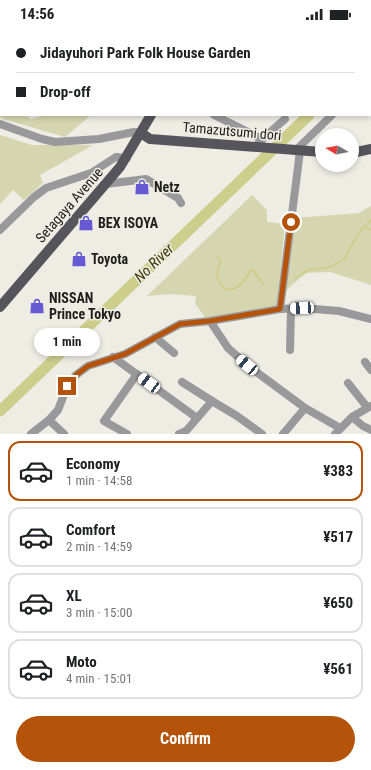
<!DOCTYPE html>
<meta charset="utf-8">
<style>
:root{--surface:#fff;--page:#f6f6f6;--text:#202124;--muted:#757577;--line:#e0e0e0;--accent:#b45309}
body{margin:0;font-family:"Roboto Condensed",sans-serif;background:var(--page);color:var(--text);height:100vh;display:flex;flex-direction:column;font-size:15px;white-space:nowrap}
*{box-sizing:border-box;margin:0}
p{font-size:13px;color:var(--muted)}
.icon{flex:none;width:22px;height:22px;fill:none;stroke:currentColor;stroke-width:2;stroke-linecap:round;stroke-linejoin:round}
.map{position:relative;height:406px;overflow:hidden}
.details{display:flex;flex-direction:column;background:var(--surface);flex:1}
.details>*{flex:none}
.guide{position:absolute;left:0px;top:0px;width:371px;height:88px;box-shadow:0 2px 6px #0003;display:grid;align-content:center;height:88px;padding:0 16px;background:var(--surface)}
.needle{width:26px;rotate:280deg}
.tools{position:absolute;left:315px;top:100px;display:grid;gap:8px}
.tools a{display:grid;place-items:center;width:44px;height:44px;border-radius:50%;background:var(--surface);box-shadow:0 2px 6px #0003;font-size:20px}
.end{position:absolute;width:18px;height:18px;margin:-9px;border:5px solid #b45309;background:#fff;box-shadow:0 0 0 2px #fff}
.from{border-radius:50%}
.bubble{position:absolute;height:28px;border-radius:14px;background:var(--surface);box-shadow:0 2px 6px #0003;font-size:13px;font-weight:700;line-height:28px;text-align:center}
.car{position:absolute;width:12px;height:24px;margin:-12px -6px;border-radius:5px;box-shadow:0 0 3px 1px #0007;background:linear-gradient(#fff 24%,#345 0 40%,#fff 0 76%,#345 0 86%,#fff 0)}
.guide b{display:flex;align-items:center;gap:14px;height:38px;font-size:15px}
.guide b+b{border-top:1px solid var(--line)}
.guide i{width:10px;height:10px;background:var(--text)}
ul{padding:7px 0 0;list-style:none}
li{display:flex;align-items:center;gap:12px;height:60px;margin:0 8px 6px;padding:0 8px;border:2px solid var(--line);border-radius:12px}
li div{flex:1}
li b{display:block;font-size:15px}
li em{font-style:normal;font-weight:700}
li.current{border-color:var(--accent)}
li>.icon{width:36px;height:36px;stroke-width:1.5}
.primary-button{display:flex;gap:8px;margin-top:auto;padding:8px 16px}
.primary-button a{flex:1;height:46px;border-radius:24px;background:var(--accent);color:#fff;font-size:16px;font-weight:700;line-height:46px;text-align:center}
.status{display:flex;justify-content:space-between;align-items:center;height:28px;padding:0 20px;background:var(--surface);direction:ltr}
.status svg{height:11px;fill:currentColor}
.map>svg:first-child{display:block}
.green{fill:#d5d6af}
.lines{fill:none;stroke-linecap:round;stroke-linejoin:round}
.stream{stroke:#cdcd8c;stroke-width:2}
.river{stroke:#cdcd8c;stroke-width:11}
.minor{stroke:#99999c;stroke-width:8}
.major{stroke:#55555b;stroke-width:10}
.route{stroke:#b45309;stroke-width:5}
.labels{text-anchor:middle;dominant-baseline:central;stroke-width:3;stroke-linejoin:round;paint-order:stroke}
.street-label{font-size:14px;fill:#1e1e1b;stroke:#edede4}
.poi-label{font-size:14px;font-weight:bold;fill:#1e1e1b;stroke:#edede4;text-anchor:start}
.water-label{font-size:15px;font-style:italic;fill:#3b3905;stroke:#edede4}
</style>
<div class="status"><b>14:56</b><svg viewBox="0 0 49 12"><path d="M0 12V9h3v3zM5 12V6h3v6zM10 12V3h3v9zM15 12V0h3v12zM26 1h20v11H26zM47 4h2v5h-2z"/></svg></div>
<div class="map">
<svg width="371" height="406" viewBox="0 0 371 406">
<rect width="100%" height="100%" fill="#edede4"/>
<!-- green -->
<g class="green">
<polygon points="0,73 1,87 25,87 31,91 46,87 91,87 65,109 0,90"/>
<polygon points="0,107 32,117 93,117 40,147 43,155 24,172 13,162 0,176"/>
<polygon points="252,167 267,182 267,194 285,196 277,278 206,291 195,275 196,268 169,266 147,268"/>
<polygon points="371,178 371,257 330,244 306,245 285,263 295,190 359,185"/>
</g>
<g class="lines">
<!-- stream -->
<g class="stream">
<polyline points="365,199 371,202"/>
<path d="M217,228L221,233C220,236 218,238 218,241C215,253 225,267 237,259C244,256 247,248 251,242H253L263,256"/>
<polyline points="295,250 309,242 330,239 344,231 360,203 371,192"/>
</g>
<!-- river -->
<g class="river">
<polyline points="370,29 371,28"/>
<polyline points="0,383 309,87"/>
</g>
<!-- minor -->
<g class="minor">
<polyline points="239,0 240,1"/>
<polyline points="149,1 150,0"/>
<polyline points="293,1 293,0"/>
<polyline points="370,49 371,50"/>
<polyline points="214,87 262,111"/>
<polyline points="0,96 42,111 55,114 99,111 134,104 141,105"/>
<polyline points="259,114 285,91"/>
<polyline points="295,123 332,87"/>
<polyline points="106,156 146,151 178,170 181,175"/>
<polyline points="0,202 34,169 46,160 91,145 116,129 127,130"/>
<polyline points="280,281 300,123"/>
<polyline points="210,293 228,320 247,337 305,380 340,400"/>
<polyline points="155,309 174,325"/>
<polyline points="290,322 291,281"/>
<polyline points="113,329 197,390"/>
<polyline points="365,334 371,342"/>
<polyline points="182,354 212,373"/>
<polyline points="348,355 367,379"/>
<polyline points="352,389 363,398 371,402"/>
<polyline points="49,392 64,406"/>
<polyline points="31,406 49,392 58,382 67,359 76,347 88,338 125,326 180,296 210,293 280,281 302,280 339,283 371,291"/>
<polyline points="127,406 104,393 137,346"/>
<polyline points="179,406 186,403 212,373 237,388 262,406"/>
<polyline points="283,406 305,380"/>
<polyline points="335,406 352,389 371,378"/>
</g>
<!-- major -->
<g class="major">
<polyline points="194,1 194,0"/>
<polyline points="141,105 150,111 322,124"/>
<polyline points="352,125 371,121"/>
<polyline points="0,279 120,139 151,87"/>
</g>
</g>
<g class="lines">
<!-- route -->
<polyline class="route" points="67,358 76,347 88,338 125,326 180,296 210,293 280,281 291,194"/>
</g>
<!-- icons -->
<defs>
<g id="shop-bare" transform="scale(1.2)"><path d="M-5-2.5h2.3a2.7 3.5 0 0 1 5.4 0H5L5.5 6h-11ZM-1.5-2.5h3a1.5 2.3 0 0 0-3 0Z" fill="#655ad3" stroke="#edede4" stroke-width="2.5" paint-order="stroke"/></g>
</defs>
<g fill-rule="evenodd">
<use href="#shop-bare" x="142" y="159"/>
<use href="#shop-bare" x="86" y="195"/>
<use href="#shop-bare" x="79" y="231"/>
<use href="#shop-bare" x="37" y="278"/>
</g>
<g class="labels">
<!-- street labels -->
<g class="street-label">
<text transform="translate(232 103) rotate(5)">Tamazutsumi dori</text>
<text transform="translate(69 177) rotate(-49)">Setagaya Avenue</text>
</g>
<!-- poi labels -->
<g class="poi-label">
<text x="154" y="159">Netz</text>
<text x="98" y="195">BEX ISOYA</text>
<text x="91" y="231">Toyota</text>
<text x="49" y="270">NISSAN<tspan x="49" dy="16">Prince Tokyo</tspan></text>
</g>
<!-- water labels -->
<g class="water-label">
<text transform="translate(154 235) rotate(-44)">No River</text>
</g>
</g>
</svg>
<div class="tools">
<a><svg class="needle" viewBox="-14 -14 28 28"><path d="M0-13l5 13h-10z" fill="#e53935"/><path d="M0 13l5-13h-10z" fill="#757577"/></svg></a>
</div>
<i class="end from" style="left:291px;top:194px"></i>
<i class="end" style="left:67px;top:358px"></i>
<div class="bubble" style="left:34px;top:300px;width:66px">1 min</div>
<i class="car" style="left:302px;top:280px;rotate:267deg"></i>
<i class="car" style="left:247px;top:337px;rotate:310deg"></i>
<i class="car" style="left:149px;top:355px;rotate:306deg"></i>
<div class="guide">
<b><i class="from"></i>Jidayuhori Park Folk House Garden</b>
<b><i></i>Drop-off</b>
</div>
</div>
<section class="details">
<ul>
<li class="current"><svg class="icon" aria-label="car" viewBox="0 0 24 24"><path d="M5 17H2v-5l4-1 3-4h7l3 4 3 1v5h-3M9 17h6M6 11h13"/><circle cx="7" cy="17" r="2"/><circle cx="17" cy="17" r="2"/></svg><div><b>Economy</b><p>1 min · 14:58</p></div><em>¥383</em></li>
<li><svg class="icon" aria-label="car" viewBox="0 0 24 24"><path d="M5 17H2v-5l4-1 3-4h7l3 4 3 1v5h-3M9 17h6M6 11h13"/><circle cx="7" cy="17" r="2"/><circle cx="17" cy="17" r="2"/></svg><div><b>Comfort</b><p>2 min · 14:59</p></div><em>¥517</em></li>
<li><svg class="icon" aria-label="car" viewBox="0 0 24 24"><path d="M5 17H2v-5l4-1 3-4h7l3 4 3 1v5h-3M9 17h6M6 11h13"/><circle cx="7" cy="17" r="2"/><circle cx="17" cy="17" r="2"/></svg><div><b>XL</b><p>3 min · 15:00</p></div><em>¥650</em></li>
<li><svg class="icon" aria-label="car" viewBox="0 0 24 24"><path d="M5 17H2v-5l4-1 3-4h7l3 4 3 1v5h-3M9 17h6M6 11h13"/><circle cx="7" cy="17" r="2"/><circle cx="17" cy="17" r="2"/></svg><div><b>Moto</b><p>4 min · 15:01</p></div><em>¥561</em></li>
</ul>
<div class="primary-button"><a>Confirm</a></div>
</section>
